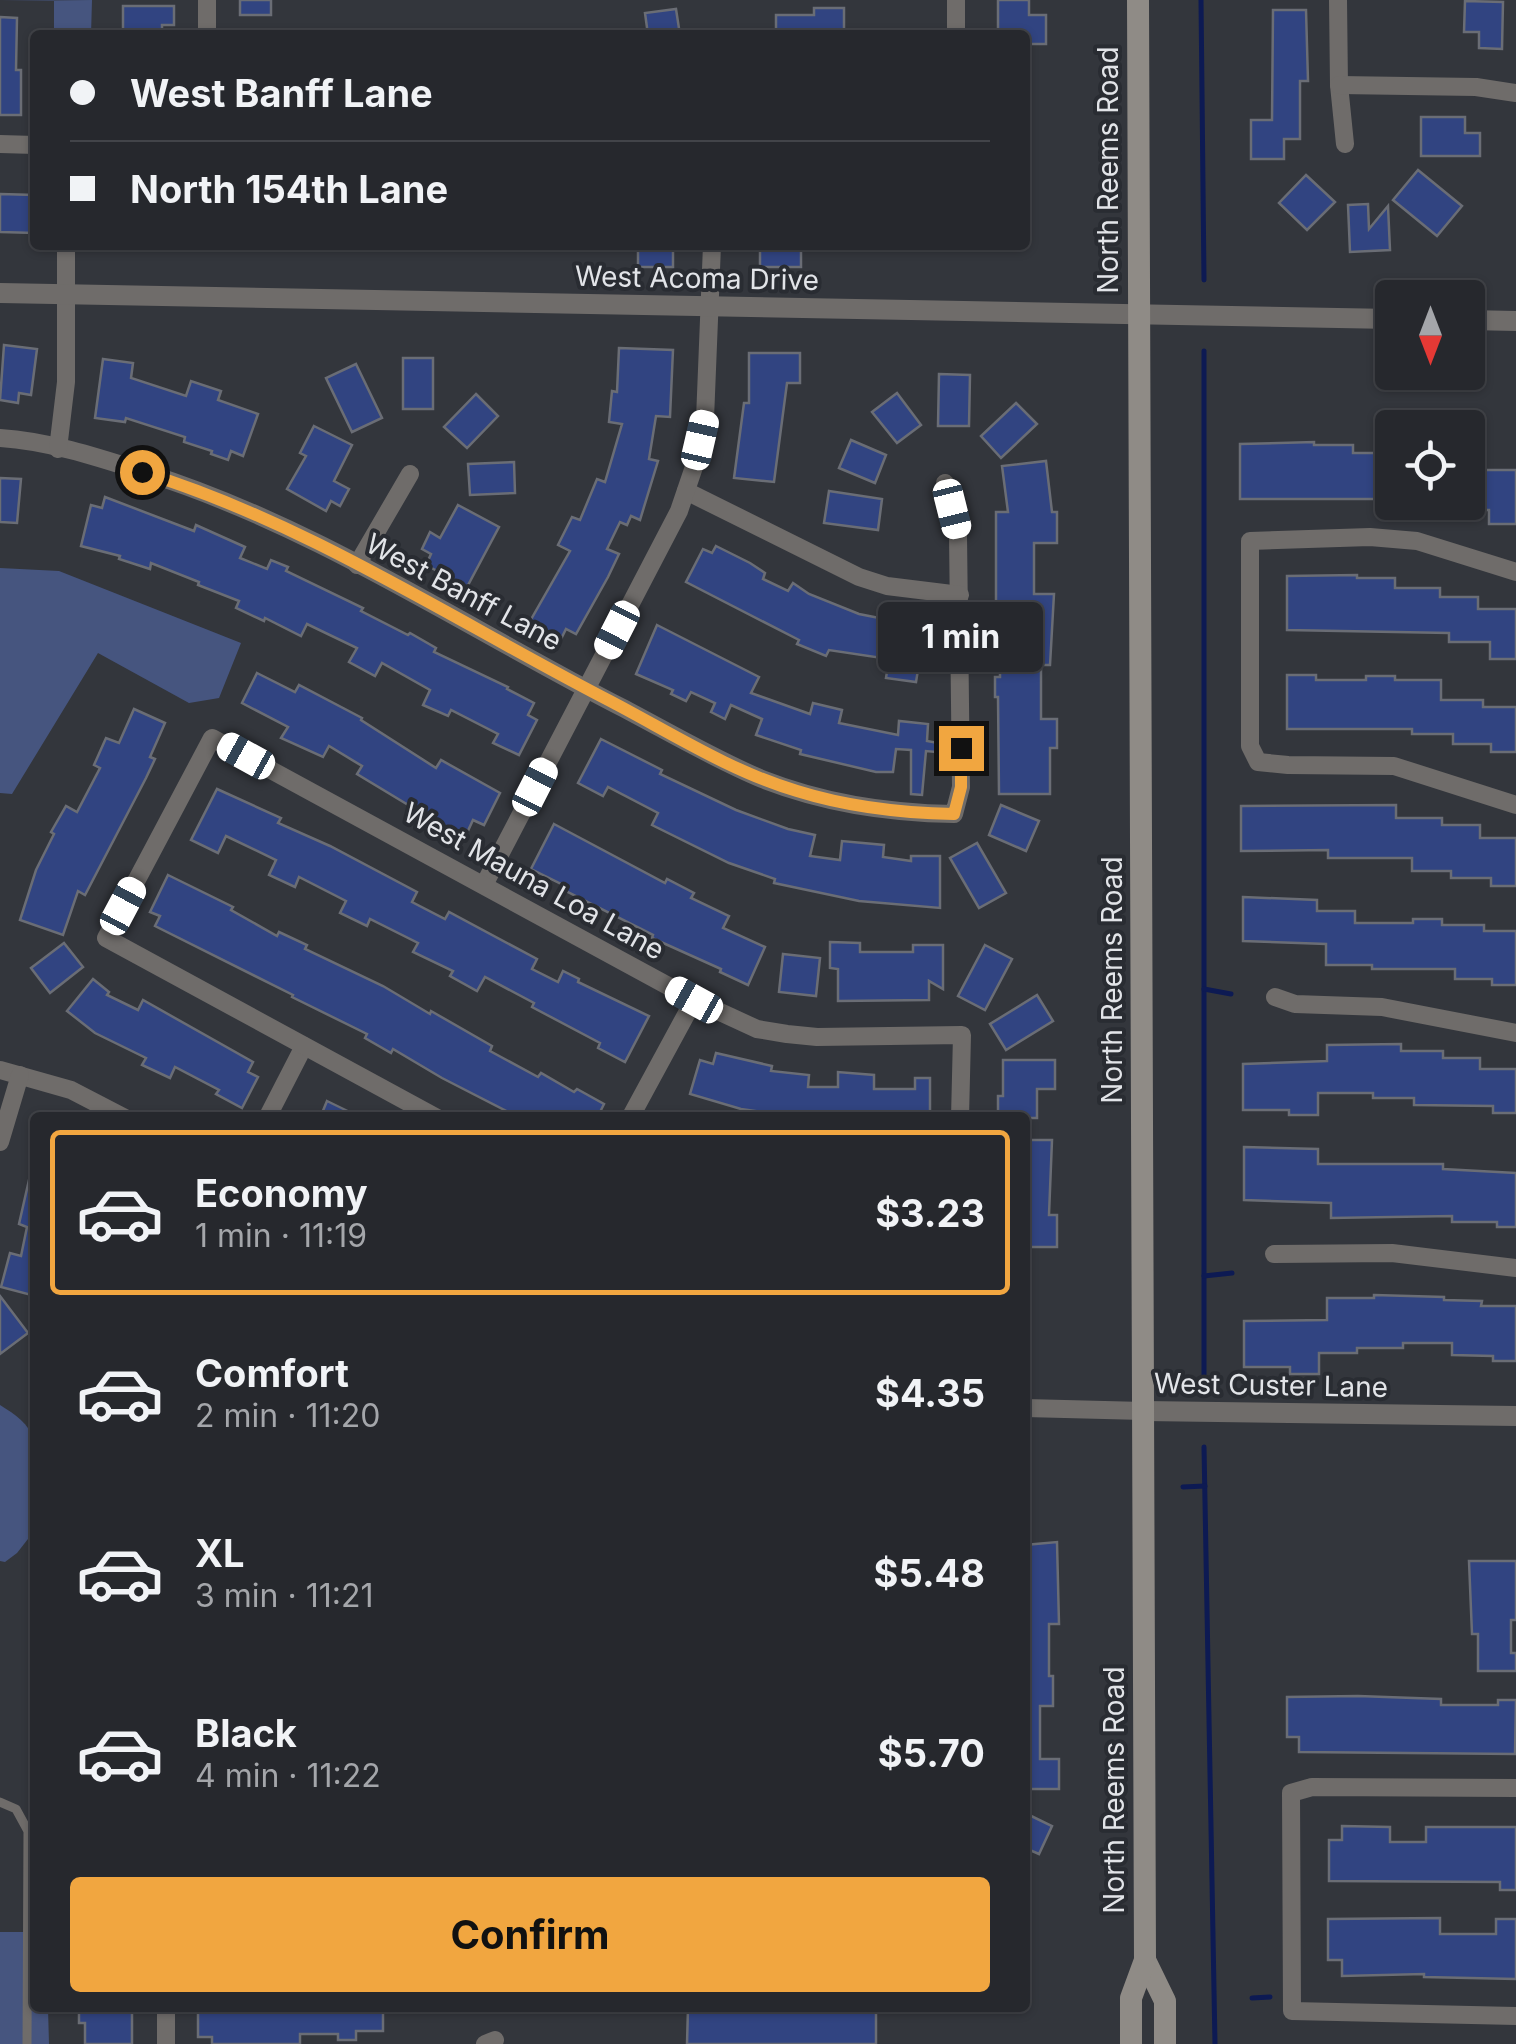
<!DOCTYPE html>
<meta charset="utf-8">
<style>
:root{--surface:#26282d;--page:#323439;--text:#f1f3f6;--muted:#a4a6aa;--line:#424449;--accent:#f1a640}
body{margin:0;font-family:Inter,sans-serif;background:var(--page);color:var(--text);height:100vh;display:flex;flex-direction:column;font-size:38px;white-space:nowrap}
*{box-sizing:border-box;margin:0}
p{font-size:32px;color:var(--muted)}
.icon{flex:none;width:55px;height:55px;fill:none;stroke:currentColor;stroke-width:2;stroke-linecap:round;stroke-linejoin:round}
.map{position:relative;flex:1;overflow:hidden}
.drawer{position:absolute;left:30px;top:1112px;width:1000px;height:900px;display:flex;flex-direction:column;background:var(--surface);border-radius:10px;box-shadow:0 2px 8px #0004,0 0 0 2px var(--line)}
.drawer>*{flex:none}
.banner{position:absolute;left:30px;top:30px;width:1000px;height:220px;border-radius:10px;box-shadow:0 2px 8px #0004,0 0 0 2px var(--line);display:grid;align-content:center;height:220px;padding:0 40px;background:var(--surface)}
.needle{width:65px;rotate:180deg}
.tools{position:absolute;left:1375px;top:280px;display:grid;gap:20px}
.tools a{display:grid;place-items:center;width:110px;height:110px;border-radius:10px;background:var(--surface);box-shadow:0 2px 8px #0004,0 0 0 2px var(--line);font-size:50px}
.end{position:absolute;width:45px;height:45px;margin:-22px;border:12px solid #f1a640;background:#111;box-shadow:0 0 0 5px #111}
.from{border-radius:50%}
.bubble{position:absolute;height:70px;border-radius:10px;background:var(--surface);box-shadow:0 2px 8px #0004,0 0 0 2px var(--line);font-size:32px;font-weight:700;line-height:70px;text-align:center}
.car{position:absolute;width:30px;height:60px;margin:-30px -15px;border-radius:12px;box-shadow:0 0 8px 2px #0007;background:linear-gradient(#fff 24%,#345 0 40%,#fff 0 76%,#345 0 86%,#fff 0)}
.banner b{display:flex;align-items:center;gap:35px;height:95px;font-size:38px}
.banner b+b{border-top:2px solid var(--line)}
.banner i{width:25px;height:25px;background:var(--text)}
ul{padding:18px 0 0;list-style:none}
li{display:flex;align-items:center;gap:30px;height:165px;margin:0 20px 15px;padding:0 20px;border:5px solid transparent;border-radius:10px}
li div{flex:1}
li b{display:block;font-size:38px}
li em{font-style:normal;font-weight:700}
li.on{border-color:var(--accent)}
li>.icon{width:90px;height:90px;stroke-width:1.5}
.button{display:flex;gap:20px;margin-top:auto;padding:20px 40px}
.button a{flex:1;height:115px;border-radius:10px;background:var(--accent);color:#111;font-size:40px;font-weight:700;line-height:115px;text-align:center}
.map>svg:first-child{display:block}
.green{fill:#46557f}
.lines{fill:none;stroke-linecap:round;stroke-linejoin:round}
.stream{stroke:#0d1a53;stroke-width:5}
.building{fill:#314481;stroke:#6a6d75;stroke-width:2.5}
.service{stroke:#6f6c6a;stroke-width:9}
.minor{stroke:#6f6c6a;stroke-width:18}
.tertiary{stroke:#6f6c6a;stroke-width:20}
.secondary{stroke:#8f8b86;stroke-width:22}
.route{stroke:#f1a640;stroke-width:12}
.labels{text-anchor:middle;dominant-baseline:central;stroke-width:8;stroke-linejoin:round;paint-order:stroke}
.street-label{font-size:28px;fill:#e2e4e8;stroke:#292c32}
</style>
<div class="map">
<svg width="1516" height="2044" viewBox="0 0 1516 2044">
<rect width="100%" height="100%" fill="#33363c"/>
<!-- green -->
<g class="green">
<polygon points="92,0 91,35 54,35 54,1 0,1"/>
<polygon points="0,568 59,571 241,643 219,698 189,703 98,653 12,794 0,793"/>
<path d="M0,1405C16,1415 28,1423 35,1441V1530L17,1553L5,1562L0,1561Z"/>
<polygon points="0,1932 35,1932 35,2008 48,2008 49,2044 0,2044"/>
</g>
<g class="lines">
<!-- stream -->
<g class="stream">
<polyline points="1201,0 1204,280"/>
<polyline points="1204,351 1204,1377"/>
<polyline points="1204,989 1231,994"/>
<polyline points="1204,1276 1232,1273"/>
<polyline points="1204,1447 1215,2044"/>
<polyline points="1183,1487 1205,1486"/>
<polyline points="1252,1998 1270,1997"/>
</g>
</g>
<!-- building -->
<g class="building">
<rect x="240" y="0" width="31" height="15"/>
<polygon points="998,0 1029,0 1029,15 1046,15 1046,44 1025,44 1025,35 1005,35 1005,31 998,31"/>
<polygon points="1465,1 1503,2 1502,49 1479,48 1479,32 1464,32"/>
<polygon points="123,6 174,6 174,25 162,25 162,35 123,35"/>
<polygon points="814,8 844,8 844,35 776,35 776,15 814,15"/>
<polygon points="676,9 680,35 648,35 645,13"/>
<polygon points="1273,10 1306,10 1308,81 1300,81 1300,139 1284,139 1284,159 1251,159 1251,120 1272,120"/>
<polygon points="0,17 17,18 16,70 21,70 21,115 0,115"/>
<polygon points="1421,117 1465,117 1465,133 1480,133 1480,156 1421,156"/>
<polygon points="1418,170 1462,206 1437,236 1393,200"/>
<polygon points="1306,175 1335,202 1307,230 1279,203"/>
<polygon points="0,194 35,195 35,233 0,232"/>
<polygon points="1368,204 1369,229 1388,206 1390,250 1350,252 1348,205"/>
<rect x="638" y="245" width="35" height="22"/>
<rect x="760" y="245" width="41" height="22"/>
<polygon points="4,345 37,349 31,395 19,393 18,403 0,400"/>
<polygon points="619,348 673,350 670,417 656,416 649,459 658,461 640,520 631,516 627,525 620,522 607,549 619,554 608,577 576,634 566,629 561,639 529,623 570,551 558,545 572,517 580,520 597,479 605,482 622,424 609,422 612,391 617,392"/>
<polygon points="749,353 800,353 800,383 787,383 774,482 734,478 744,403 749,403"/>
<rect x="403" y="358" width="30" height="51"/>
<polygon points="103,359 133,363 131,378 186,396 191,381 221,391 218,400 258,414 243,456 231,451 228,460 211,454 212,451 184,442 185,437 126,418 125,422 95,418"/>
<polygon points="356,364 382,418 352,432 326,378"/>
<polygon points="939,374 970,375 969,426 938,426"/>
<polygon points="897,393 921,425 897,443 872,412"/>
<polygon points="476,394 498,416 467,448 444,427"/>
<polygon points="1016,403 1037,424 1001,458 981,436"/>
<polygon points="314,426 352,445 334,481 349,489 340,506 331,501 326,511 287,489 306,456 300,453"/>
<polygon points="851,440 886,455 875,483 839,468"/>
<polygon points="1314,442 1314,445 1353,445 1353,453 1392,453 1392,499 1240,499 1240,444"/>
<polygon points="1046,461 1052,512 1057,512 1057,543 1034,543 1034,594 1054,594 1050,665 1041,665 1041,719 1057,719 1057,748 1050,748 1050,794 999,794 998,697 995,697 995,677 1000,677 1000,614 996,614 996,512 1008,512 1002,466"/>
<polygon points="514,462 515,493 470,495 468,464"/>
<polygon points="1468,470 1516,470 1516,524 1489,524 1489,510 1468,510"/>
<polygon points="0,478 21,479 17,523 0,522"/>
<polygon points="829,491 882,499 878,530 824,523"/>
<polygon points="105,497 194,531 196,525 245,547 240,558 267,569 271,560 288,567 286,571 363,608 361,611 408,635 410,633 436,648 434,652 508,687 507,689 534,703 528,715 537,720 519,755 493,743 498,734 451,710 448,716 423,705 430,690 382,663 375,676 349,662 357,648 307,624 301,636 265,618 264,621 236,608 239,601 198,585 199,582 151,563 150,569 119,559 120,556 81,546 91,505 102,508"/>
<polygon points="458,505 499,527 467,587 426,565 431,554 422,549 430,532 440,538"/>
<polygon points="716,546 750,563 765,573 763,579 788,591 793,583 809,594 859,614 925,627 916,682 886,678 889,659 829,650 826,656 797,644 799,640 686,582 703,549 712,553"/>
<polygon points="1357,575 1357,578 1395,578 1395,588 1440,588 1440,597 1478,597 1478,609 1516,609 1516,659 1490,659 1490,642 1449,642 1449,633 1287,630 1287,576"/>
<polygon points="657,625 759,677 751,693 810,714 813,703 842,710 839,723 898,735 899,721 928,724 927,741 938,743 936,752 926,751 922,795 911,794 911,750 896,749 893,772 876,772 800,754 801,750 756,735 762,719 731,705 725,719 711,712 715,703 691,692 686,701 671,694 673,690 636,674"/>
<polygon points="257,673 295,692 299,685 362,718 361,720 436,768 441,760 500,793 484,825 473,820 466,835 438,823 357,774 362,766 329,746 323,757 281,738 288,727 242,703"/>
<polygon points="1287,675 1316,675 1316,680 1366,680 1366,676 1395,676 1395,680 1441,680 1441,700 1483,700 1483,707 1516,707 1516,752 1491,752 1491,744 1453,744 1453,734 1412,734 1412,729 1287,729"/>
<polygon points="134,709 165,723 150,757 155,759 146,778 85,895 78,891 63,935 20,920 36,870 54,834 51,832 66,806 77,812 100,768 94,765 106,738 119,743"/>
<polygon points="601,739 662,770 660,774 736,810 788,829 815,835 810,856 840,860 842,841 884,845 883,857 911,861 911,856 940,856 940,908 859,901 774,883 775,879 729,863 652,825 658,813 608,787 603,796 578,783"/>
<polygon points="217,789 281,818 278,823 330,846 417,892 412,902 445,919 449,912 537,959 532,969 558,982 563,971 579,979 578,982 649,1016 625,1062 598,1048 600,1043 532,1007 534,1003 485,977 477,991 450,976 453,971 413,952 418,943 370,919 367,926 340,913 346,901 299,877 295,887 269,875 276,860 226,836 218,853 191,840"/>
<polygon points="1001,805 1039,821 1026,851 989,835"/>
<polygon points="1396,805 1396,818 1442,818 1442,825 1480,825 1480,838 1516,838 1516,886 1491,886 1491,878 1451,878 1451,871 1412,871 1412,858 1328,858 1328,850 1241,851 1241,806"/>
<polygon points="554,824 665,883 667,879 694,893 691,898 729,916 723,928 765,947 748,985 720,972 721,969 652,938 653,935 564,890 565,886 531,869"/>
<polygon points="977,843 1006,893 979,908 950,858"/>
<polygon points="168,875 233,907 231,910 277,936 279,932 307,945 305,949 383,986 430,1014 431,1011 492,1046 490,1051 538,1077 541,1073 574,1092 577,1089 604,1104 597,1118 520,1118 442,1078 393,1049 391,1053 365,1038 367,1034 292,997 293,995 155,926 160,916 150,912"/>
<polygon points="1243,897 1317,900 1317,911 1355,911 1355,923 1413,923 1413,919 1442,919 1442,925 1484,925 1484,931 1516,931 1516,985 1492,985 1492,979 1455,979 1455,969 1372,969 1372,965 1326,965 1326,944 1243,941"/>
<polygon points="830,942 860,943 860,952 913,952 913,945 943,945 943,989 929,981 929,1000 838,1001 838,969 830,968"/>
<polygon points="64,943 83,967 50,993 31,968"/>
<polygon points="985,945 1012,959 985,1010 958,996"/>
<polygon points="783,954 820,958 816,996 779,992"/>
<polygon points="93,979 109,992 107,995 138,1010 143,1000 253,1062 248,1072 258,1077 242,1108 216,1094 219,1090 175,1067 170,1078 142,1065 146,1058 95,1033 67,1011"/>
<polygon points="1037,995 1053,1021 1006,1050 990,1024"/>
<polygon points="1401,1044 1401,1051 1443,1051 1443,1058 1480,1058 1480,1069 1516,1069 1516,1113 1493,1113 1493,1106 1414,1105 1414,1098 1373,1098 1373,1093 1318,1093 1318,1115 1289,1115 1289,1110 1243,1110 1243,1064 1327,1061 1327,1045"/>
<polygon points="716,1053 772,1066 771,1071 809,1075 808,1087 838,1087 838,1072 874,1075 874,1089 915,1089 915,1078 930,1078 930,1118 776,1118 776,1114 741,1109 690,1094 700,1060 713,1064"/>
<polygon points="1003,1060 1055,1060 1055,1089 1037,1089 1037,1118 998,1118 998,1096 1003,1096"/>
<polygon points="327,1101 362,1118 320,1118"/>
<polygon points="1025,1140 1052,1140 1049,1215 1057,1215 1057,1247 1025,1247"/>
<polygon points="1244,1147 1318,1149 1318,1164 1443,1164 1443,1169 1516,1173 1516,1227 1497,1227 1497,1222 1452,1222 1452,1216 1331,1218 1331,1203 1244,1200"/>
<polygon points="29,1180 35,1181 35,1296 1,1287 10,1253 21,1256 27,1227 19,1224"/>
<polygon points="1374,1295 1444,1297 1444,1300 1482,1301 1481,1306 1516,1306 1516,1361 1493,1361 1493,1356 1452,1355 1452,1343 1403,1343 1403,1348 1357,1348 1357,1353 1319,1353 1319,1374 1290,1374 1290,1367 1244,1367 1244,1321 1327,1320 1327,1298 1374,1298"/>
<polygon points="0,1296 28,1333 0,1354"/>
<polygon points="1057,1542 1059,1624 1049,1624 1049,1676 1053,1676 1053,1706 1040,1706 1040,1759 1059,1759 1059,1789 1025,1789 1025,1545"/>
<polygon points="1469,1561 1516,1561 1516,1620 1511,1620 1511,1653 1516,1653 1516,1671 1478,1671 1478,1634 1472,1634"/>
<polygon points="1358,1696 1441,1699 1441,1705 1498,1705 1498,1700 1516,1700 1515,1754 1299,1752 1299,1737 1287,1737 1287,1697"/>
<polygon points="1025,1813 1052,1826 1039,1854 1025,1848"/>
<polygon points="1342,1826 1390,1827 1390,1842 1426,1842 1426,1827 1516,1827 1516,1890 1500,1890 1500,1882 1329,1881 1329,1840 1342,1840"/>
<polygon points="1440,1918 1440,1934 1496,1934 1496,1919 1516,1919 1516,1979 1424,1977 1424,1974 1342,1976 1342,1960 1328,1960 1328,1919"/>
<polygon points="79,2008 132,2008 132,2044 85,2044 85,2023 79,2023"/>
<polygon points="198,2008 383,2008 383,2031 356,2031 356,2040 338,2040 338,2034 300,2034 300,2044 212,2044 212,2037 198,2037"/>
<polygon points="688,2008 876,2008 876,2044 687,2044"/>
</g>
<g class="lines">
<!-- service -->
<polyline class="service" points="0,1802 16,1809 28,1831 27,2044"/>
<!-- minor -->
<g class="minor">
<polyline points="956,0 956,35"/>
<polyline points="1338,0 1339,85 1345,144"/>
<polyline points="207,35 207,0"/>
<polyline points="1339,85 1476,87 1516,93"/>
<polyline points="0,144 35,145"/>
<path d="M0,438C49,441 100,458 147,473C315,526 465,627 621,707C667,731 714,759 762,779C823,803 889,813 954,814L961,787L958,535L945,483"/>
<polyline points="58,449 66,382 66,245"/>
<polyline points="686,491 859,577 887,586 960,595"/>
<polyline points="357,565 410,474"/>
<polyline points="1516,572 1417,541 1370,537 1250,541 1250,746 1258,762 1288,765 1394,766 1516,805"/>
<polyline points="484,885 679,511 696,461 705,419 712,245"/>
<polyline points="1275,997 1295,1004 1382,1007 1516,1033"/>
<polyline points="0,1070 71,1090 125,1118"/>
<polyline points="267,1118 304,1046"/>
<polyline points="437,1118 106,938 212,738 694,1000 757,1029 787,1034 817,1037 962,1035 960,1118"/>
<polyline points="630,1118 694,1000"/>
<polyline points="0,1142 20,1075"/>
<polyline points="1274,1254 1392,1253 1516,1268"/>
<polyline points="1025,1408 1144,1411"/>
<polyline points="1516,1788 1312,1787 1291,1793 1292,2011 1516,2016"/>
<polyline points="166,2008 166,2044"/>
<polyline points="485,2044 495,2040"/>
</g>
<!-- tertiary -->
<g class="tertiary">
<polyline points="0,293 1392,319"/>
<polyline points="1468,320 1516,321"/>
<polyline points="1144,1411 1516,1416"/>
</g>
<!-- secondary -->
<g class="secondary">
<polyline points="1145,1960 1165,2001 1165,2044"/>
<polyline points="1131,2044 1131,1998 1145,1960 1138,0"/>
</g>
</g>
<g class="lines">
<!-- route -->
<path class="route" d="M142,472C308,523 458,623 612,702C671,733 732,772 797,791C848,807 901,813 954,814L961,787V748"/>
</g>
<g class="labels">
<!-- street labels -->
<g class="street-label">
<text transform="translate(1108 170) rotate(-90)">North Reems Road</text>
<text transform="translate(697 278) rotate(1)">West Acoma Drive</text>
<text transform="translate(464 592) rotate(28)">West Banff Lane</text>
<text transform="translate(534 881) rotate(29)">West Mauna Loa Lane</text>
<text transform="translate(1112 980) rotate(-90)">North Reems Road</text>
<text transform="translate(1271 1385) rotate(1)">West Custer Lane</text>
<text transform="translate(1114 1790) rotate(-90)">North Reems Road</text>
</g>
</g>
</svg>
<div class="tools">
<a><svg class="needle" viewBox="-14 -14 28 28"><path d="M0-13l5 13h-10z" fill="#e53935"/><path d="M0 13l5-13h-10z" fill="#a4a6aa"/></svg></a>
<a><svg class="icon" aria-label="locate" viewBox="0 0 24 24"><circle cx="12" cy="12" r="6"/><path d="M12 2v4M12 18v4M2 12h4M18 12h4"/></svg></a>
</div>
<i class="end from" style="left:142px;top:472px"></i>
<i class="end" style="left:961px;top:748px"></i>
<div class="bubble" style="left:878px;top:602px;width:165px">1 min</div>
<i class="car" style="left:700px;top:440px;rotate:13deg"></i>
<i class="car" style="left:952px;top:509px;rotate:166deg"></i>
<i class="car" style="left:617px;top:630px;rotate:207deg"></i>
<i class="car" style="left:246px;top:756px;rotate:299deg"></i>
<i class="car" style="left:535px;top:787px;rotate:27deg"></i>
<i class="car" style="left:123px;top:906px;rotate:28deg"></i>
<i class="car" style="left:694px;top:1000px;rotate:299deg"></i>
<div class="banner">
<b><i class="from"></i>West Banff Lane</b>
<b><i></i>North 154th Lane</b>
</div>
<section class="drawer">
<ul>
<li class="on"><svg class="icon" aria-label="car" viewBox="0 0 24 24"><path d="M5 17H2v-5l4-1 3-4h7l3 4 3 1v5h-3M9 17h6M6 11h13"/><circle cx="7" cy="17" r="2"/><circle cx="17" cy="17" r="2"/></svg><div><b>Economy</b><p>1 min · 11:19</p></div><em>$3.23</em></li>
<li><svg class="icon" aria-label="car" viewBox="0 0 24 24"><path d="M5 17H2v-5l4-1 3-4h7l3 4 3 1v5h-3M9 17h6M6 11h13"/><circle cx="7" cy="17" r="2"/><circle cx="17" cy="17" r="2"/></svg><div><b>Comfort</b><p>2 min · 11:20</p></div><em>$4.35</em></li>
<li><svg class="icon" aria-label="car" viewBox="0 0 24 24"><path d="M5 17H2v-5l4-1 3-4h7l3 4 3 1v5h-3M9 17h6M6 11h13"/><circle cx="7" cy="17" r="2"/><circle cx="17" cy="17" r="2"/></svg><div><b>XL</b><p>3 min · 11:21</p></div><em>$5.48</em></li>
<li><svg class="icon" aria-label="car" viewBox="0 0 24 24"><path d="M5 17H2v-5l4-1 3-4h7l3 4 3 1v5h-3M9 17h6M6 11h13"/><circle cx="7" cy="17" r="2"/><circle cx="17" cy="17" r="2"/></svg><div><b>Black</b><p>4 min · 11:22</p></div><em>$5.70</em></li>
</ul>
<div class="button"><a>Confirm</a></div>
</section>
</div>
